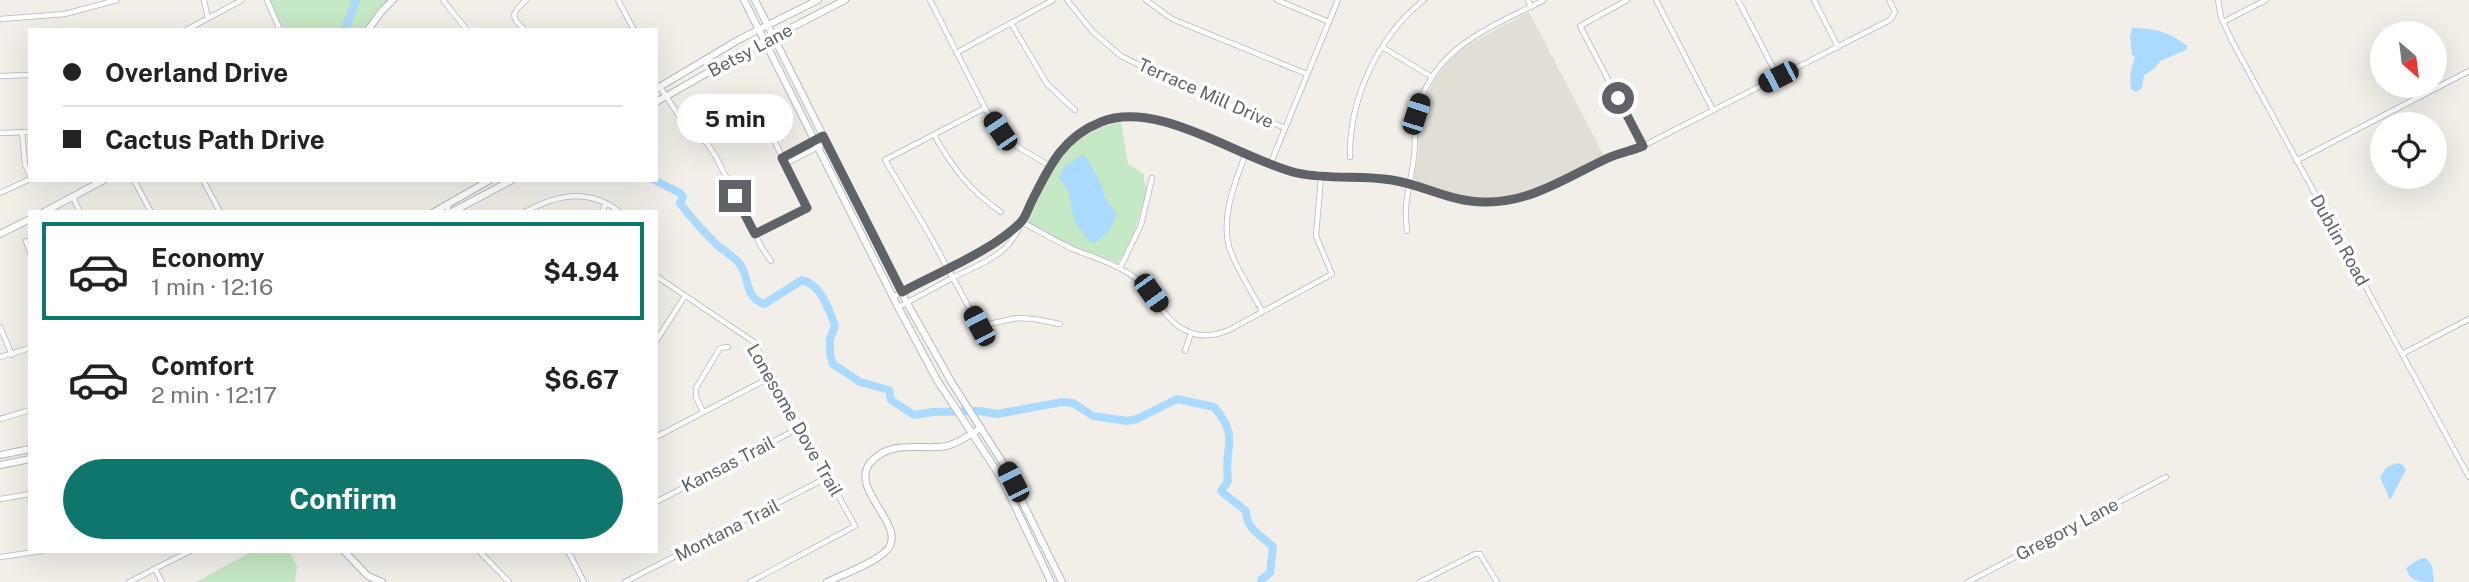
<!DOCTYPE html>
<meta charset="utf-8">
<style>
:root{--surface:#fff;--page:#f2f2f2;--text:#222;--muted:#767676;--line:#e0e0e0;--accent:#0f766e}
body{margin:0;font-family:"Public Sans",sans-serif;background:var(--page);color:var(--text);height:100vh;display:flex;flex-direction:column;font-size:26px;white-space:nowrap}
*{box-sizing:border-box;margin:0}
p{font-size:23px;color:var(--muted)}
.icon{flex:none;width:38px;height:38px;fill:none;stroke:currentColor;stroke-width:2;stroke-linecap:round;stroke-linejoin:round}
.map{position:relative;flex:1;overflow:hidden}
.side{position:absolute;left:28px;top:210px;width:630px;height:343px;display:flex;flex-direction:column;background:var(--surface);border-radius:0px;box-shadow:0 7px 28px #0002}
.side>*{flex:none}
.banner{position:absolute;left:28px;top:28px;width:630px;height:154px;border-radius:0px;box-shadow:0 7px 28px #0002;display:grid;align-content:center;height:154px;padding:0 35px;background:var(--surface)}
.needle{width:46px;rotate:152deg}
.tools{position:absolute;left:2370px;top:21px;display:grid;gap:14px}
.tools a{display:grid;place-items:center;width:77px;height:77px;border-radius:50%;background:var(--surface);box-shadow:0 7px 28px #0002;font-size:35px}
.end{position:absolute;width:32px;height:32px;margin:-16px;border:9px solid #5f6368;background:#fff;box-shadow:0 0 0 4px #fff}
.from{border-radius:50%}
.bubble{position:absolute;height:49px;border-radius:24px;background:var(--surface);box-shadow:0 7px 28px #0002;font-size:23px;font-weight:700;line-height:49px;text-align:center}
.car{position:absolute;width:21px;height:42px;margin:-21px -10px;border-radius:9px;box-shadow:0 0 5px 2px #0007;background:linear-gradient(#222 24%,#8ab4d8 0 40%,#222 0 76%,#8ab4d8 0 86%,#222 0)}
.banner b{display:flex;align-items:center;gap:24px;height:66px;font-size:26px}
.banner b+b{border-top:2px solid var(--line)}
.banner i{width:18px;height:18px;background:var(--text)}
ul{padding:12px 0 0;list-style:none}
li{display:flex;align-items:center;gap:21px;height:98px;margin:0 14px 10px;padding:0 21px;border:4px solid transparent;border-radius:0px}
li div{flex:1}
li b{display:block;font-size:26px}
li em{font-style:normal;font-weight:700}
li.on{border-color:var(--accent)}
li>.icon{width:63px;height:63px;stroke-width:1.5}
.cta{display:flex;gap:14px;margin-top:auto;padding:14px 35px}
.cta a{flex:1;height:80px;border-radius:42px;background:var(--accent);color:#fff;font-size:28px;font-weight:700;line-height:80px;text-align:center}
.map>svg:first-child{display:block}
.education{fill:#e1ded6}
.green{fill:#c5e8c5}
.water{fill:#aadaff}
.lines{fill:none;stroke-linecap:round;stroke-linejoin:round}
.river{stroke:#aadaff;stroke-width:8}
.minor-casing{stroke:#b5b8bc;stroke-width:6}
.tertiary-casing{stroke:#b5b8bc;stroke-width:8}
.secondary-casing{stroke:#b6babf;stroke-width:8}
.minor{stroke:#fff;stroke-width:4.5}
.tertiary{stroke:#fff;stroke-width:6}
.secondary{stroke:#fff;stroke-width:6}
.route{stroke:#5f6368;stroke-width:9}
.labels{text-anchor:middle;dominant-baseline:central;stroke-width:7;stroke-linejoin:round;paint-order:stroke}
.street-label{font-size:18px;fill:#5f6368;stroke:#fff}
</style>
<div class="map">
<svg width="2469" height="582" viewBox="0 0 2469 582">
<rect width="100%" height="100%" fill="#f1efe8"/>
<!-- education -->
<polygon class="education" points="1529,12 1604,156 1547,186 1504,198 1461,196 1417,182 1414,177 1418,156 1419,122 1424,102 1436,77 1447,63 1464,47"/>
<!-- green -->
<g class="green">
<polygon points="269,0 389,0 364,30 283,30"/>
<path d="M1121,122L1128,164L1144,174V182L1148,188L1133,237L1118,263L1072,246L1028,222C1051,174 1063,134 1121,122Z"/>
<polygon points="253,551 289,551 297,566 295,582 196,582"/>
</g>
<!-- water -->
<g class="water">
<path d="M2132,28C2154,28 2170,32 2187,46L2186,50L2160,61L2154,69L2144,75L2142,88L2136,92L2131,89C2129,78 2131,68 2135,57L2132,55L2130,37Z"/>
<polygon points="1082,155 1087,158 1103,188 1104,196 1117,215 1110,230 1095,243 1089,241 1074,221 1069,193 1059,177 1064,167"/>
<polygon points="2396,463 2402,464 2406,470 2390,500 2380,477 2386,468"/>
<path d="M2426,558L2432,566L2434,582C2420,582 2410,582 2406,568L2419,559Z"/>
</g>
<g class="lines">
<!-- river -->
<g class="river">
<polyline points="345,30 356,0"/>
<path d="M654,180L680,193L683,197L680,203C690,217 705,233 717,245C724,251 732,255 739,263C750,277 744,297 764,304L802,280C821,284 829,310 835,326L830,339V354L833,364L860,382L889,390L891,400L914,415L933,412L979,411L997,414L1062,402L1073,403L1093,416L1127,421L1137,419L1177,399L1214,407C1241,438 1223,447 1228,481L1221,491L1246,511C1246,529 1262,536 1273,547L1270,573L1262,579L1261,582"/>
</g>
<!-- minor casing -->
<g class="minor-casing">
<g id="minor">
<polyline points="204,0 208,18"/>
<polyline points="267,0 280,30"/>
<polyline points="443,0 467,30"/>
<polyline points="618,0 634,30"/>
<polyline points="930,0 985,108 1000,131 1018,147 1050,166"/>
<polyline points="1067,0 1093,32 1121,56 1161,76 1285,128"/>
<polyline points="1146,0 1172,19 1307,74"/>
<polyline points="1277,0 1329,22"/>
<polyline points="1528,0 1531,7"/>
<polyline points="1627,0 1580,26 1643,146"/>
<polyline points="1656,0 1713,110"/>
<polyline points="1738,0 1778,77"/>
<polyline points="1814,0 1838,47"/>
<polyline points="2218,0 2221,17 2232,41 2469,477"/>
<polyline points="0,19 65,14 117,0"/>
<polyline points="2223,22 2266,0"/>
<polyline points="1011,23 1047,84 1075,110"/>
<polyline points="186,30 242,0"/>
<polyline points="525,30 516,21 514,15 517,9 526,0"/>
<polyline points="1382,47 1432,77"/>
<polyline points="956,53 1053,0"/>
<polyline points="0,76 30,75"/>
<polyline points="660,87 687,128 707,143 716,157 762,248 771,261"/>
<polyline points="754,99 807,208 755,234"/>
<polyline points="985,108 885,160 929,234 979,326 1017,318 1034,319 1060,324"/>
<polyline points="22,132 25,165 30,175"/>
<polyline points="0,133 30,132"/>
<path d="M934,135C953,168 969,190 1001,212"/>
<path d="M1245,155C1235,184 1221,215 1229,247C1234,264 1253,294 1262,311"/>
<path d="M1350,157C1349,99 1378,36 1424,0"/>
<polyline points="782,158 823,136"/>
<polyline points="2296,161 2469,71"/>
<polyline points="785,164 826,143"/>
<polyline points="1270,165 1338,0"/>
<polyline points="203,180 220,212"/>
<polyline points="135,182 151,212"/>
<polyline points="0,193 30,179"/>
<polyline points="73,197 80,212"/>
<polyline points="448,204 448,212"/>
<path d="M525,212C558,194 589,188 620,212"/>
<polyline points="602,212 606,203"/>
<path d="M1022,222C1039,231 1057,242 1075,250C1095,258 1116,264 1134,277C1155,292 1163,321 1187,331C1201,338 1215,336 1229,330L1332,274L1316,236L1321,177"/>
<path d="M1407,231C1403,198 1411,186 1414,156C1416,142 1413,127 1417,113C1432,47 1490,28 1544,0"/>
<polyline points="26,241 30,252"/>
<polyline points="1120,268 1141,225 1152,178"/>
<polyline points="656,276 754,342 855,526 750,582"/>
<polyline points="893,297 989,246 1021,222"/>
<path d="M898,307C917,298 935,287 954,277C972,268 994,260 1008,245C1018,234 1020,225 1026,213C1044,175 1060,138 1102,122C1159,100 1239,159 1297,173C1329,180 1360,175 1392,180C1424,185 1451,202 1484,202C1531,203 1567,177 1608,158C1619,153 1631,151 1643,146L1890,20L1895,12L1889,0"/>
<polyline points="0,327 12,355"/>
<polyline points="656,341 685,296"/>
<polyline points="1185,351 1191,333"/>
<polyline points="2402,354 2469,319"/>
<polyline points="0,357 30,348"/>
<polyline points="703,412 696,397 696,388 720,348 728,347"/>
<polyline points="0,419 30,410"/>
<polyline points="656,437 773,376"/>
<polyline points="0,499 30,494"/>
<polyline points="656,502 801,427"/>
<polyline points="479,551 509,582"/>
<polyline points="568,551 584,582"/>
<polyline points="0,557 42,551"/>
<polyline points="155,569 162,582"/>
<polyline points="129,582 190,551"/>
<polyline points="625,582 828,477"/>
<polyline points="1420,582 1475,554 1480,554 1497,582"/>
<polyline points="1968,582 2166,477"/>
</g>
</g>
<!-- tertiary casing -->
<g class="tertiary-casing">
<g id="tertiary">
<polyline points="368,30 381,12 393,0"/>
<polyline points="44,212 104,180"/>
<polyline points="0,234 30,219"/>
<polyline points="344,551 368,576 382,582"/>
<path d="M827,582C844,574 872,564 885,552C912,528 848,491 870,463C891,438 923,451 947,446C959,443 971,434 981,428"/>
</g>
</g>
<!-- secondary casing -->
<g class="secondary-casing">
<g id="secondary">
<polyline points="744,0 898,307 937,380 1002,479 1051,582"/>
<polyline points="755,0 907,303 952,383 1003,463 1062,582"/>
<polyline points="656,89 740,39 818,0"/>
<polyline points="656,102 746,51 845,0"/>
<polyline points="434,212 490,180"/>
<polyline points="452,212 512,180"/>
<polyline points="0,455 30,449"/>
<polyline points="0,465 30,459"/>
</g>
</g>
<!-- minor -->
<use href="#minor" class="minor"/>
<!-- tertiary -->
<use href="#tertiary" class="tertiary"/>
<!-- secondary -->
<use href="#secondary" class="secondary"/>
</g>
<g class="lines">
<!-- route -->
<path class="route" d="M735,196L755,234L807,208L782,158L823,136L902,292C937,273 994,250 1021,222C1026,217 1029,206 1033,199C1050,165 1063,137 1101,122C1159,99 1239,159 1297,173C1329,180 1360,175 1392,180C1424,185 1451,202 1484,202C1531,203 1567,177 1608,158C1619,153 1631,151 1643,146L1618,98"/>
</g>
<g class="labels">
<!-- street labels -->
<g class="street-label">
<text transform="translate(750 50) rotate(-28)">Betsy Lane</text>
<text transform="translate(1206 93) rotate(24)">Terrace Mill Drive</text>
<text transform="translate(2340 240) rotate(61)">Dublin Road</text>
<text transform="translate(795 420) rotate(60)">Lonesome Dove Trail</text>
<text transform="translate(728 464) rotate(-27)">Kansas Trail</text>
<text transform="translate(2067 529) rotate(-28)">Gregory Lane</text>
<text transform="translate(727 530) rotate(-27)">Montana Trail</text>
</g>
</g>
</svg>
<div class="tools">
<a><svg class="needle" viewBox="-14 -14 28 28"><path d="M0-13l5 13h-10z" fill="#e53935"/><path d="M0 13l5-13h-10z" fill="#767676"/></svg></a>
<a><svg class="icon" aria-label="locate" viewBox="0 0 24 24"><circle cx="12" cy="12" r="6"/><path d="M12 2v4M12 18v4M2 12h4M18 12h4"/></svg></a>
</div>
<i class="end from" style="left:1618px;top:98px"></i>
<i class="end" style="left:735px;top:196px"></i>
<div class="bubble" style="left:677px;top:94px;width:116px">5 min</div>
<i class="car" style="left:1778px;top:77px;rotate:243deg"></i>
<i class="car" style="left:1416px;top:114px;rotate:18deg"></i>
<i class="car" style="left:1000px;top:131px;rotate:326deg"></i>
<i class="car" style="left:1151px;top:293px;rotate:144deg"></i>
<i class="car" style="left:979px;top:326px;rotate:332deg"></i>
<i class="car" style="left:1013px;top:482px;rotate:333deg"></i>
<div class="banner">
<b><i class="from"></i>Overland Drive</b>
<b><i></i>Cactus Path Drive</b>
</div>
<section class="side">
<ul>
<li class="on"><svg class="icon" aria-label="car" viewBox="0 0 24 24"><path d="M5 17H2v-5l4-1 3-4h7l3 4 3 1v5h-3M9 17h6M6 11h13"/><circle cx="7" cy="17" r="2"/><circle cx="17" cy="17" r="2"/></svg><div><b>Economy</b><p>1 min · 12:16</p></div><em>$4.94</em></li>
<li><svg class="icon" aria-label="car" viewBox="0 0 24 24"><path d="M5 17H2v-5l4-1 3-4h7l3 4 3 1v5h-3M9 17h6M6 11h13"/><circle cx="7" cy="17" r="2"/><circle cx="17" cy="17" r="2"/></svg><div><b>Comfort</b><p>2 min · 12:17</p></div><em>$6.67</em></li>
</ul>
<div class="cta"><a>Confirm</a></div>
</section>
</div>
